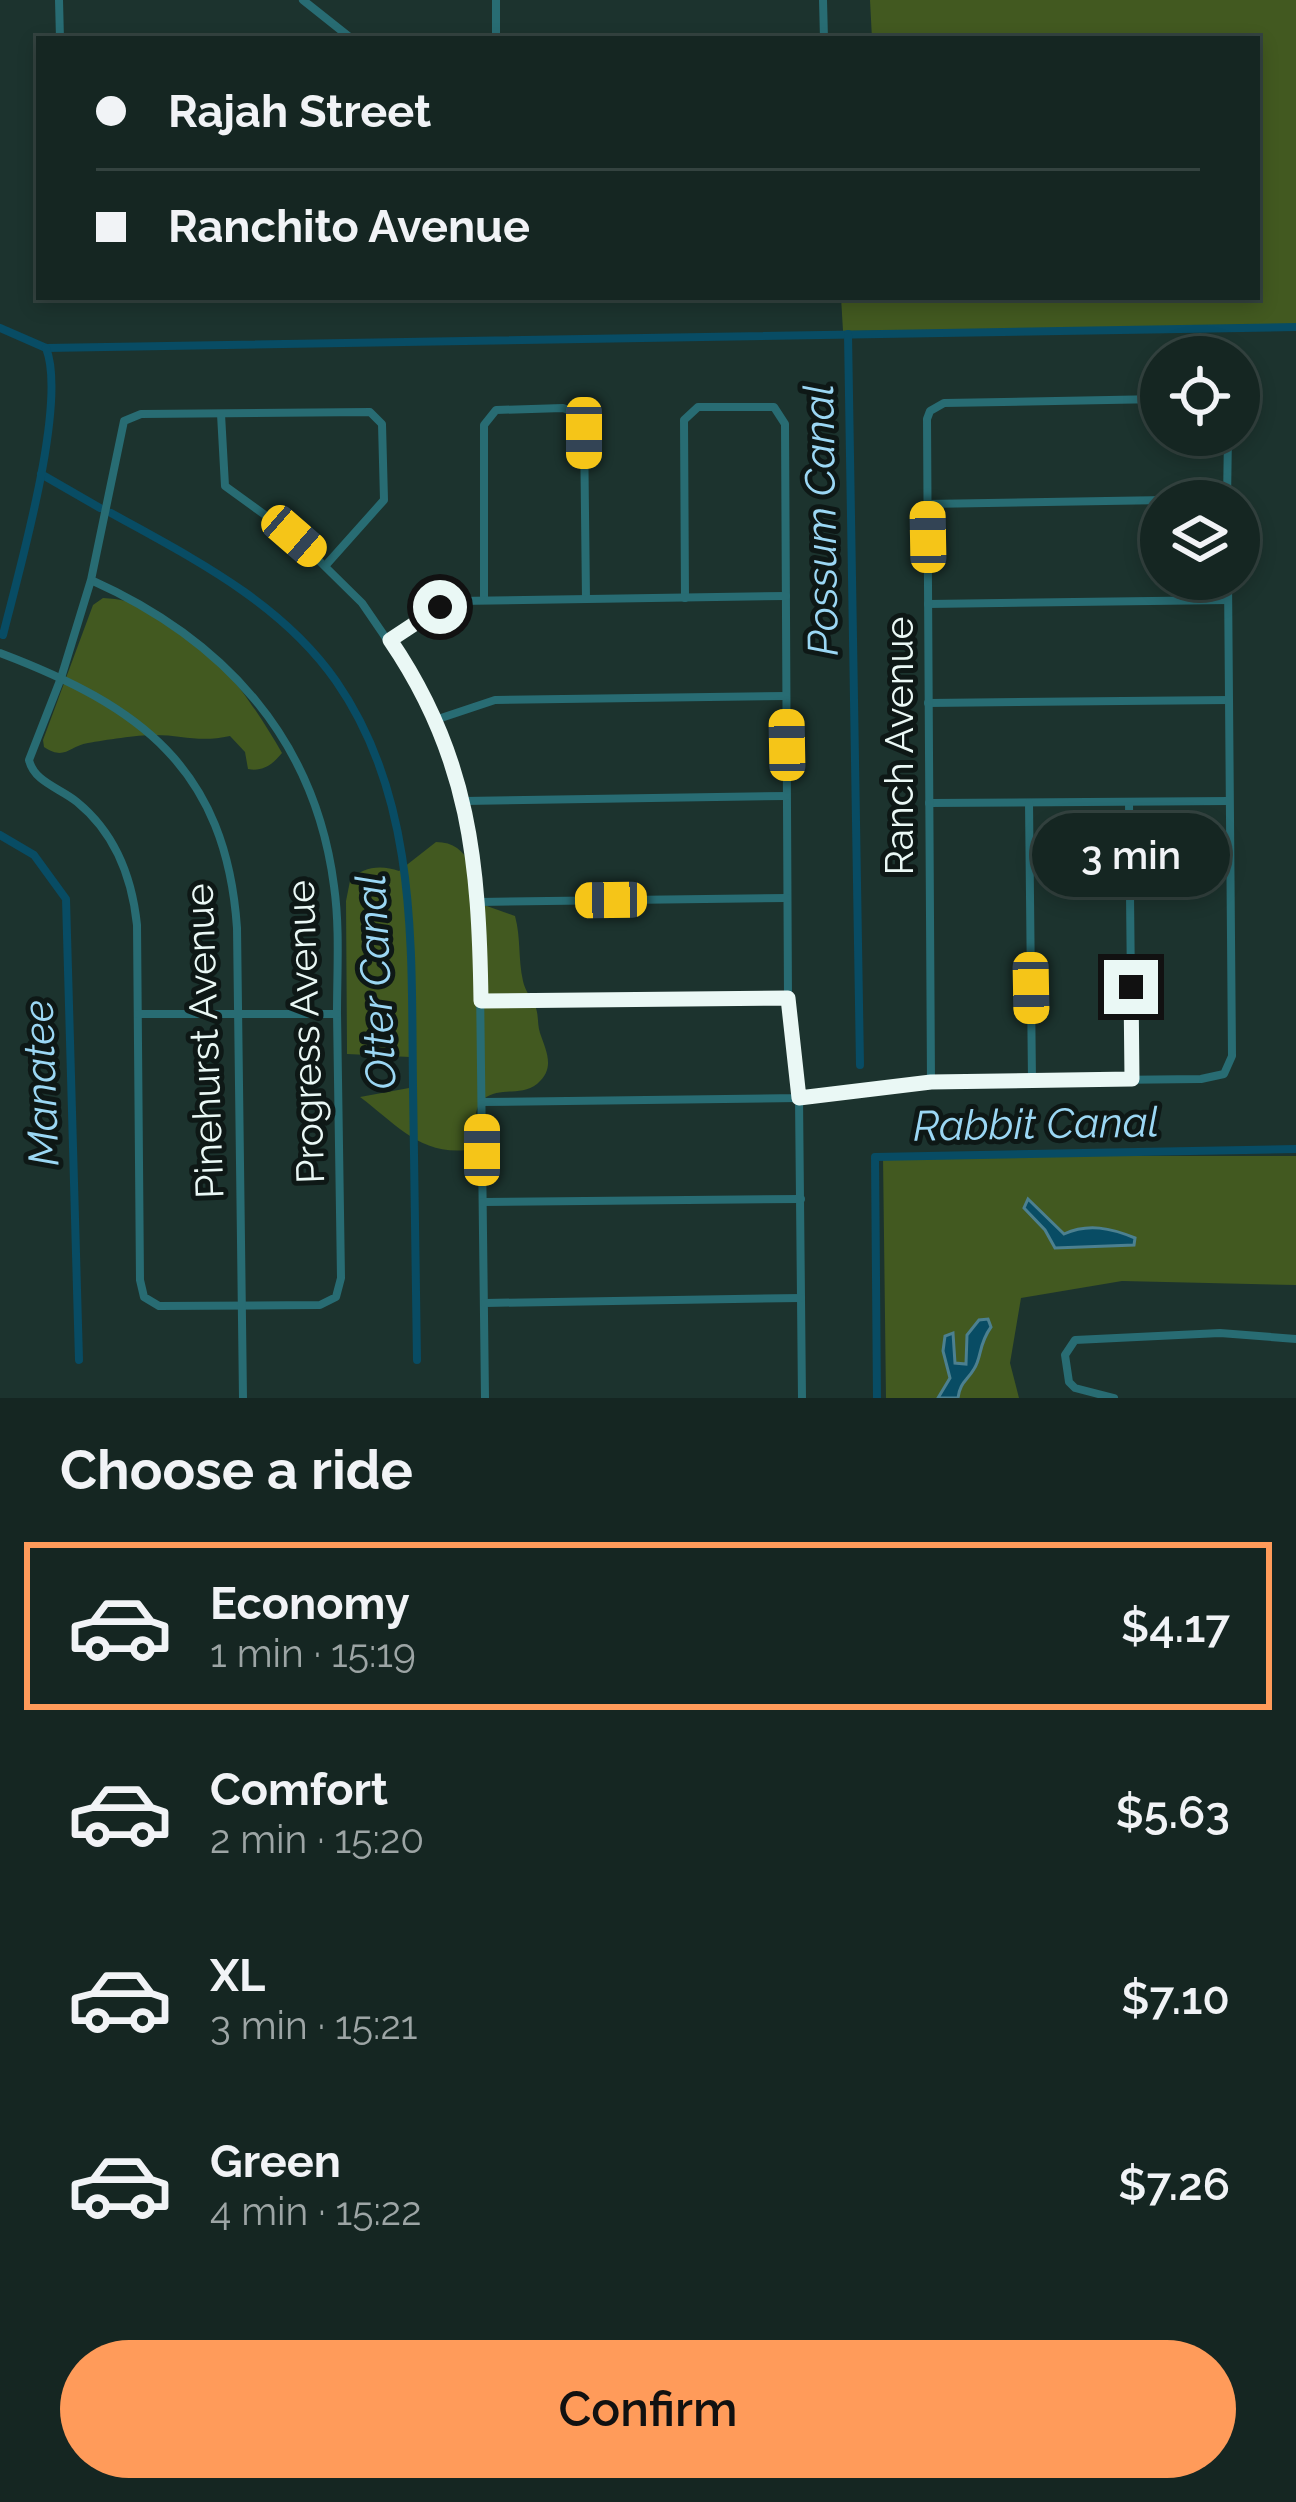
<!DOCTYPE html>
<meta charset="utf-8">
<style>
:root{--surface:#152622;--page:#22322f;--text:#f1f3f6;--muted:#9da5a5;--line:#344340;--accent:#ff9b5a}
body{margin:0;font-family:Raleway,sans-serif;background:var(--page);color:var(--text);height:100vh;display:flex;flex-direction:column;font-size:45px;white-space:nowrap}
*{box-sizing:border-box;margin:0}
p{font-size:39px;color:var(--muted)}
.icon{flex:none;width:66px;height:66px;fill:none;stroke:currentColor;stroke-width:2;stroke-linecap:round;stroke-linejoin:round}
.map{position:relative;height:1398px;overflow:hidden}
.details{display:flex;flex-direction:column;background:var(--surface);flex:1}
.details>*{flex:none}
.guide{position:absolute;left:36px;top:36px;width:1224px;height:264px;border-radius:0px;box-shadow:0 6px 18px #0003,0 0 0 3px var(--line);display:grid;align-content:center;height:264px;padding:0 60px;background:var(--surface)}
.controls{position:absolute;left:1140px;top:336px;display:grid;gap:24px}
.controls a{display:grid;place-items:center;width:120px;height:120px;border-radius:50%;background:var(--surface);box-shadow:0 6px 18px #0003,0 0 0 3px var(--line);font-size:60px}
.end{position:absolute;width:54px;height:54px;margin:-27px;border:15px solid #eaf8f5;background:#111;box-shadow:0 0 0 6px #111}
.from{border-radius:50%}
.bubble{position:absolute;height:84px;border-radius:42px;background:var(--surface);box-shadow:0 6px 18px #0003,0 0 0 3px var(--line);font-size:39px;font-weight:600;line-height:84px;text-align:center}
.car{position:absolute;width:36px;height:72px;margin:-36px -18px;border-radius:15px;box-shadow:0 0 9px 3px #0007;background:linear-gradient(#f5c518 24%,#345 0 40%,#f5c518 0 76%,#345 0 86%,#f5c518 0)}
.guide b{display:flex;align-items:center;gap:42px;height:114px;font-size:45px}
.guide b+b{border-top:3px solid var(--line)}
.guide i{width:30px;height:30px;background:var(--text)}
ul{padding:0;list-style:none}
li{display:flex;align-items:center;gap:36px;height:168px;margin:0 24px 18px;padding:0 36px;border:6px solid transparent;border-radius:0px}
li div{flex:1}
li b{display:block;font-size:45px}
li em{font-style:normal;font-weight:600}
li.selected{border-color:var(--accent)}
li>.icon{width:108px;height:108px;stroke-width:1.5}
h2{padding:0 60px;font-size:54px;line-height:144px}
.primary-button{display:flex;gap:24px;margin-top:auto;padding:24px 60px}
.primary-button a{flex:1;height:138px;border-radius:72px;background:var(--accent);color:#111;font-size:48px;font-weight:600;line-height:138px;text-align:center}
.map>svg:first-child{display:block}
.green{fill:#425920}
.water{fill:#084c64;stroke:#4c8090;stroke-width:3}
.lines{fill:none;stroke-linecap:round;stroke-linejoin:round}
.canal{stroke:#084c64;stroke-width:8}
.street{stroke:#286c73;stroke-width:8}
.route{stroke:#eaf8f5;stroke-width:15}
.labels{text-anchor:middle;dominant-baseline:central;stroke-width:10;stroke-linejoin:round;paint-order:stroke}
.street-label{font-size:39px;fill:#eaf8f5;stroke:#0e1816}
.water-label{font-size:42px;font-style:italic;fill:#9bd7f4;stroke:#0e1816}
</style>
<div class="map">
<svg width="1296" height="1398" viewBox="0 0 1296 1398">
<rect width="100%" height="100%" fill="#1c332e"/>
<!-- green -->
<g class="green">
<polygon points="870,0 1296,0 1296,328 843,331 841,297 1257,297 1257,39 872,39"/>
<path d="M103,598C185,601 245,689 282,753C273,764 263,772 248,769L245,752L230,736C199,743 183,735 154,735C137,735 105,740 88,743C69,746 65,761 44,747L43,740L93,605Z"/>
<path d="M436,842C471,842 475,878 484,905L515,916C521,938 518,959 523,981C525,991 531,997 535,1006C539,1014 537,1024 540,1033C546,1051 556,1068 537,1084C521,1097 499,1086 484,1099C470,1110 478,1135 467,1150C419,1155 395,1123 360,1097L409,1088L410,1057L347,1054V1047L346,901L350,881C362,866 382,865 399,871Z"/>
<polygon points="883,1156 1296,1156 1296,1285 1122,1281 1021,1298 1010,1363 1019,1398 886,1398"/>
</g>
<!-- water -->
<g class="water">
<path d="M1028,1199L1064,1234C1088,1223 1111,1228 1135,1238L1134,1245L1055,1248L1045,1230L1024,1208Z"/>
<path d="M988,1319L991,1327C978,1345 982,1357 974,1369C967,1381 960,1382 958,1398H938L950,1378L943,1351L945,1336L953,1333L955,1363L966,1364L967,1335L979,1320Z"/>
</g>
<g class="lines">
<!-- canal -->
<g class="canal">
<polyline points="0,328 46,348 1296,327"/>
<polyline points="848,334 860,1065"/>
<polyline points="41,474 100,508"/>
<path d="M111,513C192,558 281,602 336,681C419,800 411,949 413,1086C414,1178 416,1269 417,1360"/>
<path d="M3,635C18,574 68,403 46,348"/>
<polyline points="0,835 34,855 66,899 79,1360"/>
<polyline points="877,1398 875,1157 1296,1149"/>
</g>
<!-- street -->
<g class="street">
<polyline points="59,0 60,39"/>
<polyline points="303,0 352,39"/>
<polyline points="496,0 496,39"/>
<polyline points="823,0 824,39"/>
<polyline points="221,414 225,486 294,536 362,603 416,682 435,720 460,788 479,902 485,1398"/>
<polyline points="1227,500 1228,435"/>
<polyline points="927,504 1227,499"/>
<path d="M91,580C223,639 315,738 334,886C340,928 337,971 337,1013C338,1102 340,1190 341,1278L336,1297L320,1305L159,1306L144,1297L140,1280L137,925C132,877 115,833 77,802C60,788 34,782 29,760L61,678L91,580L124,421L141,414L370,412L382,424L384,500L326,565"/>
<polyline points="685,598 684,420 698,407 774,407 785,424 788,998 799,1098 802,1398"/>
<polyline points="484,600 484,425 496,410 563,408 579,414 584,426 586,599"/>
<polyline points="928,604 1228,600"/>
<polyline points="390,640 440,607 457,601 786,596"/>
<path d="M0,653C140,706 226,768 237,928L243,1398"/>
<polyline points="928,703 1229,700"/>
<polyline points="435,720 495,700 786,696"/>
<polyline points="464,801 786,796"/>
<polyline points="1129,802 1132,1079"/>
<polyline points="929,803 1229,801"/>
<polyline points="1029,803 1032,1081"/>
<polyline points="479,902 787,898"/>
<polyline points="481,1001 788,998"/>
<polyline points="138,1014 337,1014"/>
<polyline points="931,1082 927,419 930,411 944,403 1161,399"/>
<polyline points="482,1102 799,1098 931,1082 1201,1079 1224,1074 1232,1056 1228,579"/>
<polyline points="483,1202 801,1199"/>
<polyline points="485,1303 801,1298"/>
<polyline points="1114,1398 1075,1388 1069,1382 1065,1355 1075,1340 1220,1333 1296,1339"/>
</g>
</g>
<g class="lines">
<!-- route -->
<path class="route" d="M440,607L390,640C470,757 479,864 481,1001L788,998L799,1098L931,1082L1132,1079L1131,987"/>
</g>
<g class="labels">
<!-- street labels -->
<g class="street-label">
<text transform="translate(899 746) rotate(-90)">Ranch Avenue</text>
<text transform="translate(305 1032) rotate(-92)">Progress Avenue</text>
<text transform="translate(204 1041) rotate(-92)">Pinehurst Avenue</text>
</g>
<!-- water labels -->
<g class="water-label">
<text transform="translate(821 520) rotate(-91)">Possum Canal</text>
<text transform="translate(376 982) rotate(-93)">Otter Canal</text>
<text transform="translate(41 1083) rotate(-92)">Manatee</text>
<text transform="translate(1036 1124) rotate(-1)">Rabbit Canal</text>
</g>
</g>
</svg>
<div class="controls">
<a><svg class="icon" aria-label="locate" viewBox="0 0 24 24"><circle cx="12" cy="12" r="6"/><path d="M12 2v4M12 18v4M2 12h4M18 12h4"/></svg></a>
<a><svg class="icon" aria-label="layers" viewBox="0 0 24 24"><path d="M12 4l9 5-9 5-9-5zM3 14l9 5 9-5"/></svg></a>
</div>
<i class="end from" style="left:440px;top:607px"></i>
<i class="end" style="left:1131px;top:987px"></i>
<div class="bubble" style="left:1032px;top:813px;width:198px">3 min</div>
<i class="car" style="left:584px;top:433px;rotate:180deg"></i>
<i class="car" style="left:294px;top:536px;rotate:131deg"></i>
<i class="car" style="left:928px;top:537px;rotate:359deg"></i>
<i class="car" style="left:787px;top:745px;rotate:359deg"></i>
<i class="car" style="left:611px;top:900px;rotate:269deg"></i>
<i class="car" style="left:1031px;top:988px;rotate:179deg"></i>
<i class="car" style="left:482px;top:1150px;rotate:0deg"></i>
<div class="guide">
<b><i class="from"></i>Rajah Street</b>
<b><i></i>Ranchito Avenue</b>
</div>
</div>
<section class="details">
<h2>Choose a ride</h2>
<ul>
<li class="selected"><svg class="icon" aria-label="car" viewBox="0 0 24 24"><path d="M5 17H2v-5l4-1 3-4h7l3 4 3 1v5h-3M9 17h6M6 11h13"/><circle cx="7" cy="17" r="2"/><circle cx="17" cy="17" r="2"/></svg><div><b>Economy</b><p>1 min · 15:19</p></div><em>$4.17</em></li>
<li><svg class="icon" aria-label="car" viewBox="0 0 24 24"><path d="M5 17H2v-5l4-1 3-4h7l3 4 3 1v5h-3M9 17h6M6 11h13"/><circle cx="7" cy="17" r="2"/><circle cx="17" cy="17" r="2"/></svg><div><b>Comfort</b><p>2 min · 15:20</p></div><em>$5.63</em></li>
<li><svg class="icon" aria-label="car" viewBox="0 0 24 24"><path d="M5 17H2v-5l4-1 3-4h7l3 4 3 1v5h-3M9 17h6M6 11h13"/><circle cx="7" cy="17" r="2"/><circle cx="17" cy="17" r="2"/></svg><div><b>XL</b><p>3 min · 15:21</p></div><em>$7.10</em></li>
<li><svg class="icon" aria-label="car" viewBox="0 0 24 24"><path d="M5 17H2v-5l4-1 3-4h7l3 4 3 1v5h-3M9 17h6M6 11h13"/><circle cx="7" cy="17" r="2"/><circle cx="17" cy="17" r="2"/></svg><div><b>Green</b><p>4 min · 15:22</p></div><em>$7.26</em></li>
</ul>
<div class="primary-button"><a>Confirm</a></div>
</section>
